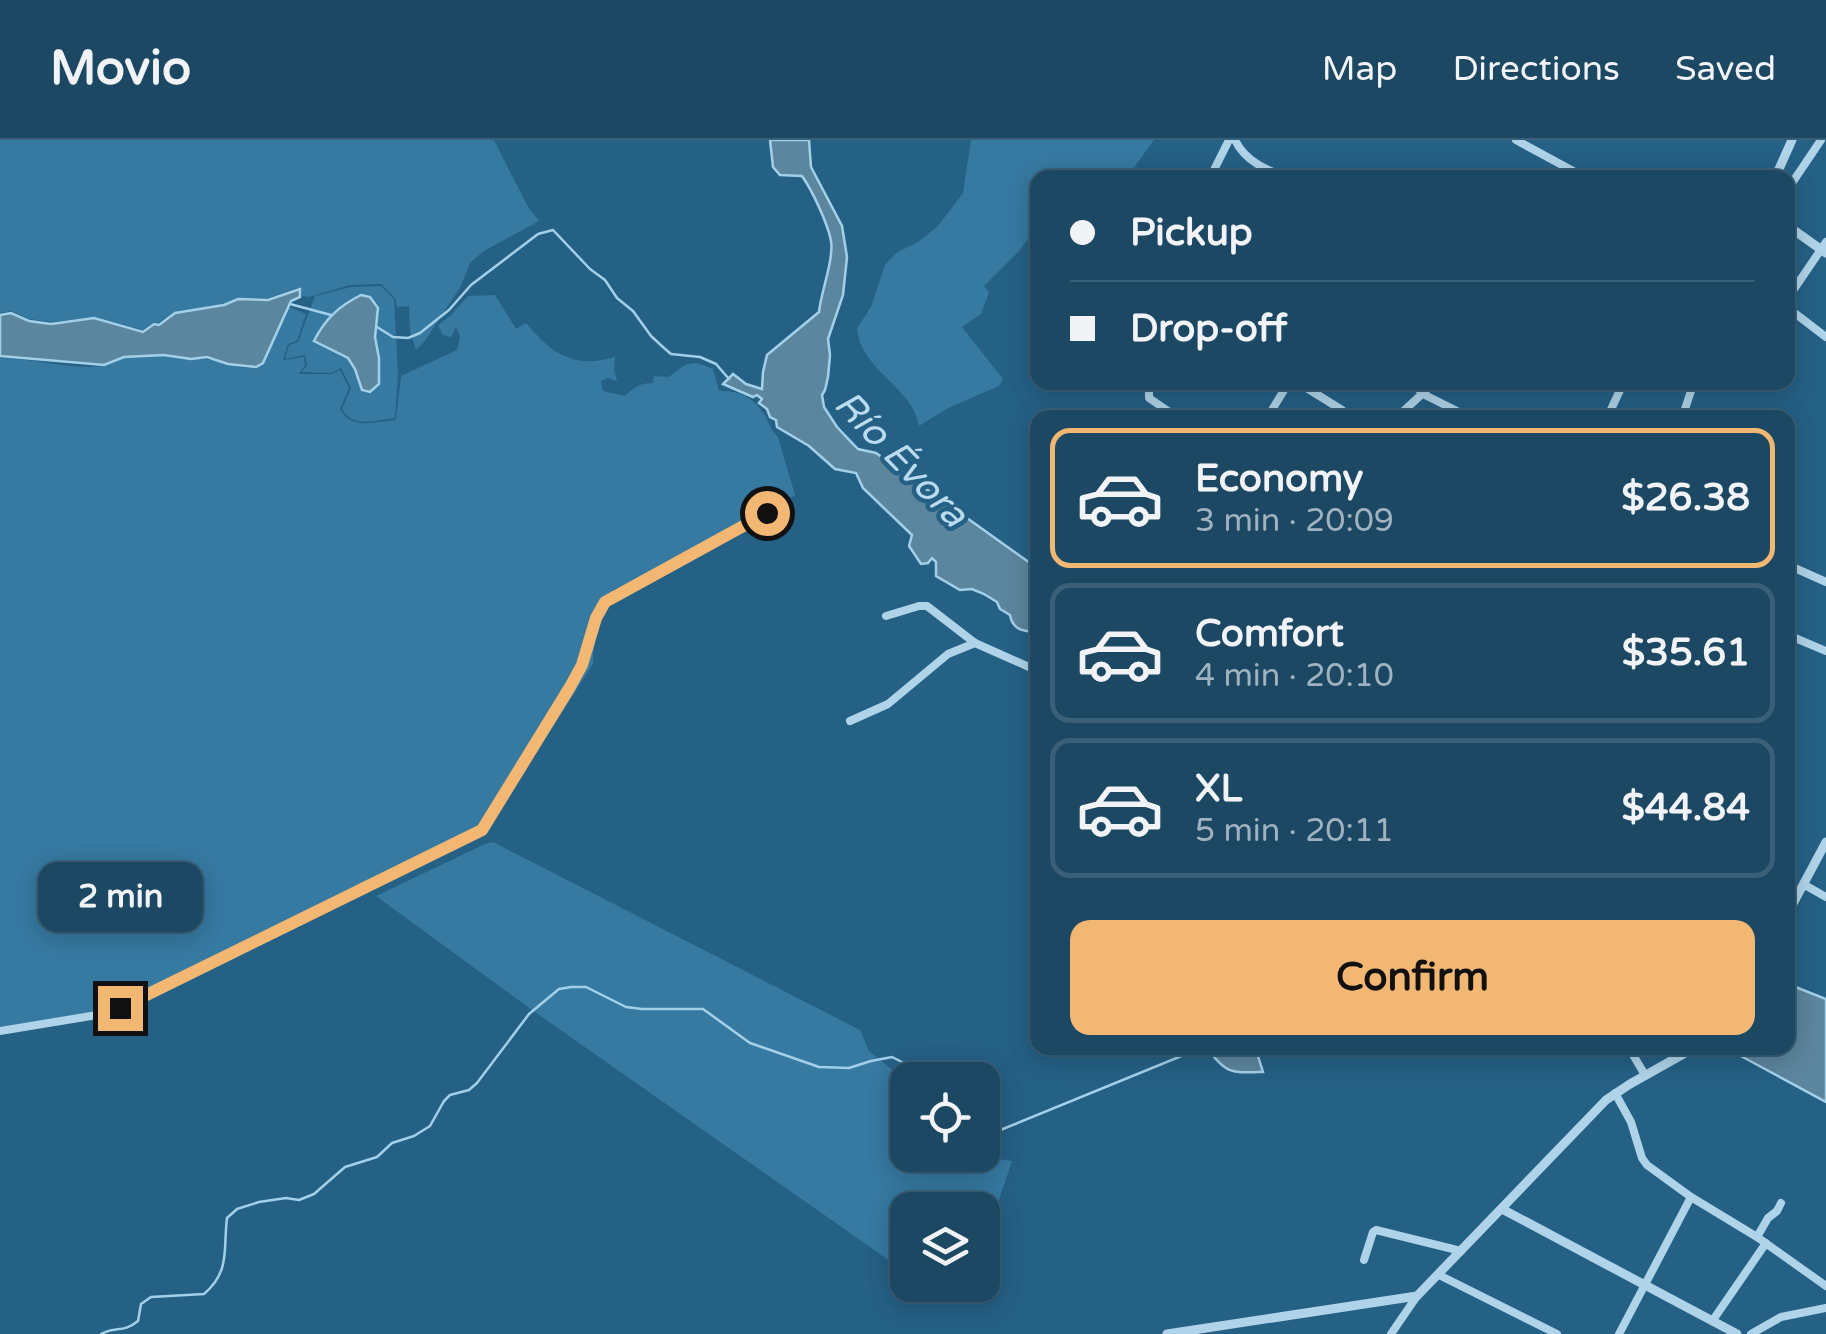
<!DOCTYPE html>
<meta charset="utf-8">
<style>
:root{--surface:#1c4864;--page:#254f6a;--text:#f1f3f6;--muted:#a0b2bf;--line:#3a6078;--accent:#f2b773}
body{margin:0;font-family:"Varela Round",sans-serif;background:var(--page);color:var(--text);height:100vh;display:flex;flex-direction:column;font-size:38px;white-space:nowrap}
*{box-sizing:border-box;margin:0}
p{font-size:32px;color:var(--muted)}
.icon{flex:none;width:55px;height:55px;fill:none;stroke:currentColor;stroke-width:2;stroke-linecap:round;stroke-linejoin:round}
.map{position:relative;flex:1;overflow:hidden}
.drawer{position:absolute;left:1030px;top:270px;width:765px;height:645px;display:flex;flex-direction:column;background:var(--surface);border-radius:20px;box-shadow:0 5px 25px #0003,0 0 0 2px var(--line)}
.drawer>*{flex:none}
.banner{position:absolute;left:1030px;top:30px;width:765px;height:220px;border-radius:20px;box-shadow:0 5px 25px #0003,0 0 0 2px var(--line);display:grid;align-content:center;height:220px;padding:0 40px;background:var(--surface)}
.tools{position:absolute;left:890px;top:922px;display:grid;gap:20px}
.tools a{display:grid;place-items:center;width:110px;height:110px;border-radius:20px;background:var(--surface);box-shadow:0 5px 25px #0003,0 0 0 2px var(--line);font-size:50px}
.end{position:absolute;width:45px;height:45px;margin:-22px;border:12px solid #f2b773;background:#111;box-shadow:0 0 0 5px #111}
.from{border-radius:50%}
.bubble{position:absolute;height:70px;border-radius:20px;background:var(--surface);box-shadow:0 5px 25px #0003,0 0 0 2px var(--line);font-size:32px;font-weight:800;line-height:70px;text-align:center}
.banner b{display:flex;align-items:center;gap:35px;height:95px;font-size:38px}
.banner b+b{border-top:2px solid var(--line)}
.banner i{width:25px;height:25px;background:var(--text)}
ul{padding:18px 0 0;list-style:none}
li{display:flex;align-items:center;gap:30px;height:140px;margin:0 20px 15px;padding:0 20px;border:5px solid var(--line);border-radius:20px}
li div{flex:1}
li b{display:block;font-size:38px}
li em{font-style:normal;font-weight:800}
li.active{border-color:var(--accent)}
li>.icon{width:90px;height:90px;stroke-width:1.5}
.button{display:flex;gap:20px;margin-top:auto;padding:20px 40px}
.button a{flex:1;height:115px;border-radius:20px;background:var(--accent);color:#111;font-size:40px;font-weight:800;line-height:115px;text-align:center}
header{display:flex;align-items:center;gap:60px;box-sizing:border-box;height:140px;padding:0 50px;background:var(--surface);border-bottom:2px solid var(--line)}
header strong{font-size:48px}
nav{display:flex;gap:55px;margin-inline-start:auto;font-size:35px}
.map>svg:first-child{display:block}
.green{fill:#3679a1}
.water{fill:#5c859e;stroke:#a3d0e9;stroke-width:2.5}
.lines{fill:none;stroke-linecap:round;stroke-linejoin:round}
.stream{stroke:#a3d0e9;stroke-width:2.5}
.minor{stroke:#afd3e8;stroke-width:8}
.tertiary{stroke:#afd3e8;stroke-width:9}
.route{stroke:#f2b773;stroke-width:12}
.labels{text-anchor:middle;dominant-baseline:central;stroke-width:9;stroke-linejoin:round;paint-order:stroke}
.water-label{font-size:38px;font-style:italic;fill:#bbdcf0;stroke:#256085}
</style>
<header>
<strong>Movio</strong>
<nav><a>Map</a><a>Directions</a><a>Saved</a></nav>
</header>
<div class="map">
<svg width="1826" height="1194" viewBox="0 0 1826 1194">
<rect width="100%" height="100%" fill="#256085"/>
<!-- green -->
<g class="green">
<polygon points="0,0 494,0 527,65 539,81 484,111 470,123 460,148 424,202 416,210 410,191 409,166 397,167 395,158 381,144 350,145 309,157 302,156 301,147 268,158 237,158 224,164 174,172 158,183 154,182 143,190 94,177 52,182 29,179 11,171 0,173"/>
<path d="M971,0H1154L1127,37L1038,38L1037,86L1020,110L984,146L989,153L981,174L962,187L1003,239L999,246L948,268L919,286C913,247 860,230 857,188L871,167L885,125L896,113L918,102L937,87L963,53Z"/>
<path d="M381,146L394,159L398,234L395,278C376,280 353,289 342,269L351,248L341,228L331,233L301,232L307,226L305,215L285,219L289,205L298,202L315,156L351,147Z"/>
<path d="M495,155L516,189L526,183C552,214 574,229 615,217L614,229L617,241L608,238L601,241L603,251L625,256C634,247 640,243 653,243L654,236L669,237C687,222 691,219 713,229L719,251C740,250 755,258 765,276C770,285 771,290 778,297L795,355L778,367L613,450C613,462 606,471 601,482C596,496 593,509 593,524L491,682L119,867L0,888V218C34,218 69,230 102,226C110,225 117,220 125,218C150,213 178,218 203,219C224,219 244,236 264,223L289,167L306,174L297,201L288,204L283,220L304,217L305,225L299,234H332L340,230L349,248L340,269C351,291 376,281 396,280L401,236L457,210L460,196L456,187L451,197L443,195L438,185L451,175L468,156Z"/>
<polygon points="493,702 860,890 869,911 907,942 908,1015 982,1015 983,1010 986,1017 1012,1021 995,1072 949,1067 948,1070 908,1070 907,1133 532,870 376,756 487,703"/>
</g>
<!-- water -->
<g class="water">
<path d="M770,0H809L811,27L842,86L847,117L843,155L828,199L830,215L828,237L825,250L822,255L824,267L837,287L858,309L876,313L1037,428V492C1024,491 1013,491 1010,475L1000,469L997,462L984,454L972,449L960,450L936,436V422L932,418L928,423L921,424L909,406L912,395L863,348L856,333L835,329L809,306L777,287L776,280L770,277L767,269L759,263L762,259L757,255L753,257L723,244L733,234L746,244L762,249L763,232L767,215L819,172C821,152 834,119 831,101C828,84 812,50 802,36L780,35L773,27Z"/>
<polygon points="300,149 300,157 291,161 263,223 256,227 246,226 228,224 207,217 191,219 164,215 124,217 104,225 0,216 0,175 11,173 29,181 51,184 94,178 143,192 154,184 159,185 175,173 224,165 238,159 268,160"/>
<path d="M361,155L370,157L378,168L375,197L379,218V244L370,252L362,250L355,229L348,218L314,201C325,179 339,166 361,155Z"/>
<polygon points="1788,844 1826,859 1826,962 1726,908 1788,908"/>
<path d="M1207,908H1262L1258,916L1263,932C1231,933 1226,934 1207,908Z"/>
</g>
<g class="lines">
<!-- stream -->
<g class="stream">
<polyline points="290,164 331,175"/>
<polyline points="377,187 393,197 408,198 420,193 449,170 471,145 538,94 553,90 590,129 605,140 617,158 633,171 651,196 664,208 671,214 700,217 716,224 729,239"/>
<polyline points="982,989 991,994 998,991 1201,908"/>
<path d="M101,1194C116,1185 122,1194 138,1181L141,1164L151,1157L204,1154C231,1131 223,1108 227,1078L237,1069L259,1062L286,1058L299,1060L314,1054L345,1027L377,1017L392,1003L414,996L430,986L444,961L450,955L469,950L477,943L529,874L559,849L571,847H586L626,867L642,869H703L750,903L819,927L849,928L871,921L892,917L912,927L926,940"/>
</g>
<!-- minor -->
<g class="minor">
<path d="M1235,0C1245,21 1266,30 1288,38"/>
<polyline points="1516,0 1586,38"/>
<polyline points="1210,38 1229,0"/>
<polyline points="1788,49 1821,0"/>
<polyline points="1788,158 1826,102"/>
<polyline points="1788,168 1826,197"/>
<polyline points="1158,242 1149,248 1149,258 1178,278"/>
<polyline points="1297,242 1342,270 1348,278"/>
<polyline points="1412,242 1423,254 1471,278"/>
<polyline points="1267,278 1289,242"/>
<polyline points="1396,278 1435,242"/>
<polyline points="1607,278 1621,248 1619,242"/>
<polyline points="1682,278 1694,242"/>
<polyline points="1788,425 1826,442"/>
<polyline points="886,476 919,466 927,466 975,503 1038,531"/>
<polyline points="1788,495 1826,511"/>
<polyline points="850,581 888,564 948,514 975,503"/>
<polyline points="1803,744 1826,757"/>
<polyline points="0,891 97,875 120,868 482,690 570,547 582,525 596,477 605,462 767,373"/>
<polyline points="1629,908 1645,935"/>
<polyline points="1615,953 1631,982 1642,1018 1647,1025 1691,1057 1757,1097 1826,1146"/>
<polyline points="1757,1097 1768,1078 1777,1071 1781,1063"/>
<polyline points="1364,1120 1373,1092 1376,1090 1461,1111"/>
<polyline points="1439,1135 1557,1194"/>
<polyline points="1713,1180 1766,1103"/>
<polyline points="1391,1194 1417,1156"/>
<polyline points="1619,1194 1691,1057"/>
<polyline points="1751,1194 1781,1177 1826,1168"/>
</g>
<!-- tertiary -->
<g class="tertiary">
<polyline points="1775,38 1792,0"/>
<polyline points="1788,86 1826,113"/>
<polyline points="1788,773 1826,702"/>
<polyline points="1502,1069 1737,1194"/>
<polyline points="1167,1194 1417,1156 1606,960 1630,944 1694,908"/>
</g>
</g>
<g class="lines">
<!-- route -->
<polyline class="route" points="120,868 482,690 570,547 582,525 596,478 605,462 767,373"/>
</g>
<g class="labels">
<!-- water labels -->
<g class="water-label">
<text transform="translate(901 319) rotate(46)">Río Évora</text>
</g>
</g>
</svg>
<div class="tools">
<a><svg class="icon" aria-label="locate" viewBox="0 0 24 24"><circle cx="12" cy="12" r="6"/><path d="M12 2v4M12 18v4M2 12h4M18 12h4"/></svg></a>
<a><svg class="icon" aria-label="layers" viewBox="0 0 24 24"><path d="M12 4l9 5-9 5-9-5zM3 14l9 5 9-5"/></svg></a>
</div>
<i class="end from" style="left:767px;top:373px"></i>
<i class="end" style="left:120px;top:868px"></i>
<div class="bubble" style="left:38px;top:722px;width:165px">2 min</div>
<div class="banner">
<b><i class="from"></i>Pickup</b>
<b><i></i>Drop-off</b>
</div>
<section class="drawer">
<ul>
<li class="active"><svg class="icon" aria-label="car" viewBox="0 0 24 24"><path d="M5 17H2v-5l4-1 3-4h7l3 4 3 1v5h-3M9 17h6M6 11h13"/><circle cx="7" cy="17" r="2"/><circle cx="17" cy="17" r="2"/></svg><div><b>Economy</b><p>3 min · 20:09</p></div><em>$26.38</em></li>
<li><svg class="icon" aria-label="car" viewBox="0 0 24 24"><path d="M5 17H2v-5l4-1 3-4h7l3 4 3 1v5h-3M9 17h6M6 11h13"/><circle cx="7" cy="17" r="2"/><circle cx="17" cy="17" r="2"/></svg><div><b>Comfort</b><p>4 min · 20:10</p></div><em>$35.61</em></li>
<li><svg class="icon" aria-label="car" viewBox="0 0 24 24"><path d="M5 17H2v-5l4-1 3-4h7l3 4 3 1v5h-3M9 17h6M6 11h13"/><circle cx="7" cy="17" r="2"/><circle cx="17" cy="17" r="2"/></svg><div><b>XL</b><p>5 min · 20:11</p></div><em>$44.84</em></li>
</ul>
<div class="button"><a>Confirm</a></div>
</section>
</div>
